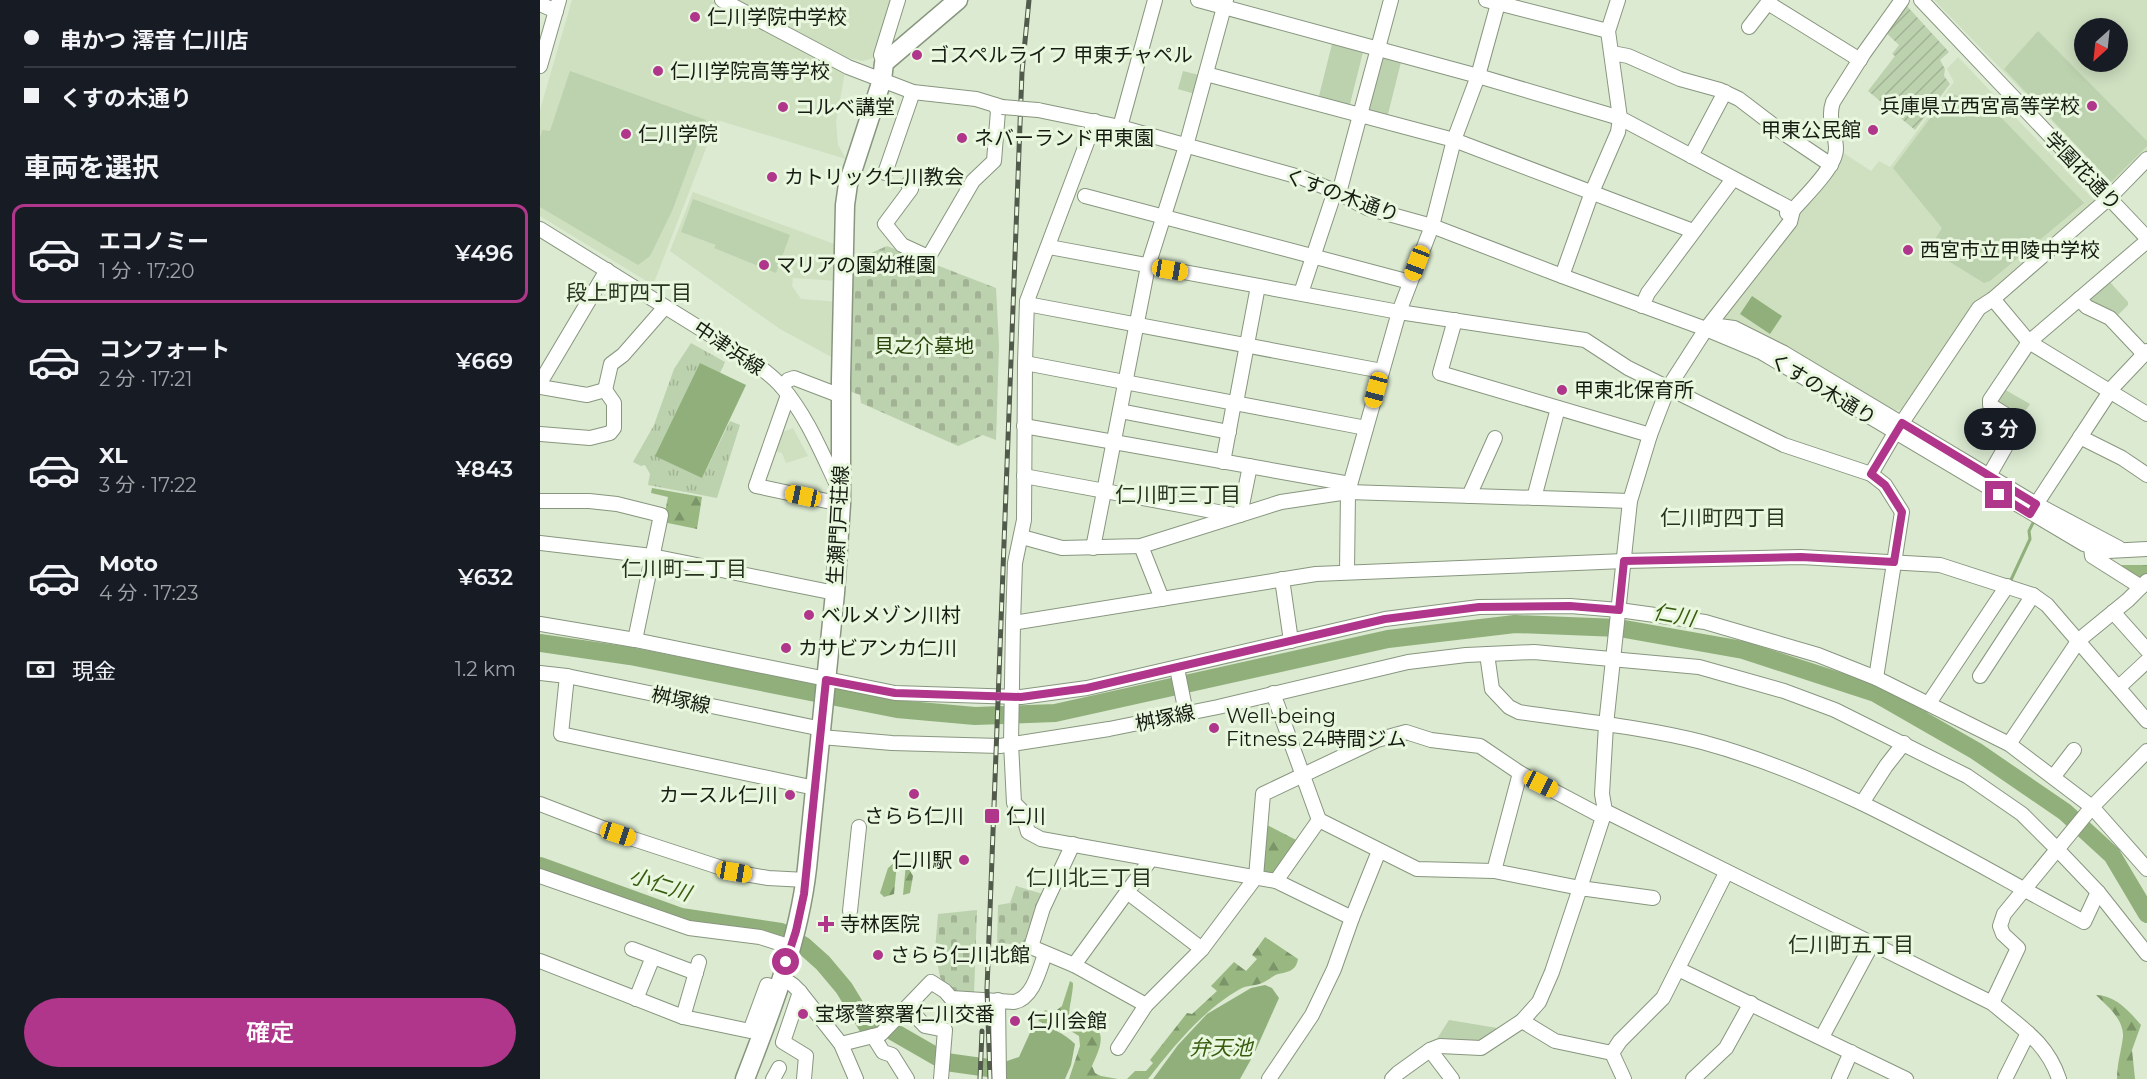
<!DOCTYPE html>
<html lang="ja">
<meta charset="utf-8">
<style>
:root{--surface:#171b24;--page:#20242c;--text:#f1f3f6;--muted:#9ea1a6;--line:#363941;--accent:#af368a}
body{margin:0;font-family:Montserrat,"Noto Sans JP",sans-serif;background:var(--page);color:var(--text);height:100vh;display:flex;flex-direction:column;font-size:22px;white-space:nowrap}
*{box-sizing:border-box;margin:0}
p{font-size:20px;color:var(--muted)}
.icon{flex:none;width:33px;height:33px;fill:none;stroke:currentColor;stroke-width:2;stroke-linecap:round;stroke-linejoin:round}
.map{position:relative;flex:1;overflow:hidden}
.drawer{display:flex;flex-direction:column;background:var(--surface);width:540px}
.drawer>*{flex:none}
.banner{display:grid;align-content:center;height:132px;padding:0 24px;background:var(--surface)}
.needle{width:39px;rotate:207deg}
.fabs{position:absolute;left:1534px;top:18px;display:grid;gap:12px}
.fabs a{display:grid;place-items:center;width:54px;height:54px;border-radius:50%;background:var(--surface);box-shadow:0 3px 15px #0003;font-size:30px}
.end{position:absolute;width:27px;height:27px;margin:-14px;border:8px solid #af368a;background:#fff;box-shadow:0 0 0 3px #fff}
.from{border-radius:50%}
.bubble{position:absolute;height:42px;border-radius:21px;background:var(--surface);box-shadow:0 3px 15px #0003;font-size:20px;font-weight:600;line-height:42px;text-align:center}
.car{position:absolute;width:18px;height:36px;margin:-18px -9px;border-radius:8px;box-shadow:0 0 4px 2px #0007;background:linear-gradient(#f5c518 24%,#345 0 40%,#f5c518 0 76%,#345 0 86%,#f5c518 0)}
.banner b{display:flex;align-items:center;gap:21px;height:57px;font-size:22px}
.banner b+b{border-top:2px solid var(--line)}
.banner i{width:15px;height:15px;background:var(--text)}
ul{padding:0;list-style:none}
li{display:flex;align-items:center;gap:18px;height:99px;margin:0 12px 9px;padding:0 12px;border:3px solid transparent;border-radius:12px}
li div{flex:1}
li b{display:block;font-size:22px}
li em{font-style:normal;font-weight:600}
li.on{border-color:var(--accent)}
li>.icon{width:54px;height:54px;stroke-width:1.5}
h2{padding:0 24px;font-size:27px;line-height:72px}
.pay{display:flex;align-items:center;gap:15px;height:66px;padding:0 24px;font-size:22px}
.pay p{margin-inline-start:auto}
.cta{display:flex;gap:12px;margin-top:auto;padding:12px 24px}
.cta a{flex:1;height:69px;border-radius:36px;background:var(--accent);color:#fff;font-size:24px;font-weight:600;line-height:69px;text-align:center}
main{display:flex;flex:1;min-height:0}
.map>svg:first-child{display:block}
.built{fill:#cee0c0;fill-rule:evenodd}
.grass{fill:url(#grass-tufts)}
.forest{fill:url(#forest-firs)}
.cemetery{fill:url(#cemetery-stones)}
.park{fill:#bcd1ad}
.garden{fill:url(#garden-furrows)}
.water{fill:#91af7b}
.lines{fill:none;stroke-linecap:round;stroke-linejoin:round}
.stream{stroke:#91af7b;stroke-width:3}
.river{stroke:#91af7b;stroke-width:18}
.minor-casing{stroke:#88967f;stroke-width:16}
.major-casing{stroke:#88967f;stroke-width:21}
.minor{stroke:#fff;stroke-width:14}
.major{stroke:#fff;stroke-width:18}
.rail-casing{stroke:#525a4c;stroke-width:5}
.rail{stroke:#e8f7de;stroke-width:3;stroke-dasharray:9;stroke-linecap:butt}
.minor-bridge-casing{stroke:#88967f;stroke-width:16;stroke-linecap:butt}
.minor-bridge{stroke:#fff;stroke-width:14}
.route{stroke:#af368a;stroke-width:8}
.poi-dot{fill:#af368a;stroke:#e8f7de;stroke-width:2}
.labels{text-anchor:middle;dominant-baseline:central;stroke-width:6;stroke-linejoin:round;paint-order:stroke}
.poi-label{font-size:20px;fill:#171c13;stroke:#e8f7de;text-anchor:start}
.street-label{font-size:20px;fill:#171c13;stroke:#e8f7de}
.park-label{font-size:20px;fill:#29440b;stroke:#e8f7de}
.neighbourhood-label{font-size:21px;fill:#293420;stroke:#e8f7de}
.water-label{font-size:21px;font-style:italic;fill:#385c0f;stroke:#e8f7de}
</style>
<main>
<section class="drawer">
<div class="banner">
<b><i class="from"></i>串かつ 澪音 仁川店</b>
<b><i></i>くすの木通り</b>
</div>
<h2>車両を選択</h2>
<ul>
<li class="on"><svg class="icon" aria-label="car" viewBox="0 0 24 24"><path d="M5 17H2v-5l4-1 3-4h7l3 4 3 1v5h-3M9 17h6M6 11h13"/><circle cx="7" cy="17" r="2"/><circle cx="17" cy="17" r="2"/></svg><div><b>エコノミー</b><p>1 分 · 17:20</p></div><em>¥496</em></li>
<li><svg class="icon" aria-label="car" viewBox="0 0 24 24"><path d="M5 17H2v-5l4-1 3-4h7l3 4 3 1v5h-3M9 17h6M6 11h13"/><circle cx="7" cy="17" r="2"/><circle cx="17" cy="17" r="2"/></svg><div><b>コンフォート</b><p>2 分 · 17:21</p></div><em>¥669</em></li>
<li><svg class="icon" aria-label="car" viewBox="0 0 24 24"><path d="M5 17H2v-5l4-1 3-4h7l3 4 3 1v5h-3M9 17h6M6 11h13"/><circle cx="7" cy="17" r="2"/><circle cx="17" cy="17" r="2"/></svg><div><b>XL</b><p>3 分 · 17:22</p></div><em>¥843</em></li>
<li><svg class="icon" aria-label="car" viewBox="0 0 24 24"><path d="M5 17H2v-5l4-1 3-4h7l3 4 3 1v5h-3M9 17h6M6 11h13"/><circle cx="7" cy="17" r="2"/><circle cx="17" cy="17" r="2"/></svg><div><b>Moto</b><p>4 分 · 17:23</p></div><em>¥632</em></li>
</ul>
<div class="pay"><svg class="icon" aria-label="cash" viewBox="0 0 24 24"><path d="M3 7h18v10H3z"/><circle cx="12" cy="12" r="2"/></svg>現金<p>1.2 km</p></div>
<div class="cta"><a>確定</a></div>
</section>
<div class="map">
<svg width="1607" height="1079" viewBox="0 0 1607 1079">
<defs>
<pattern id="grass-tufts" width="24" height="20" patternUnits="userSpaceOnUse" patternTransform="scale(1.5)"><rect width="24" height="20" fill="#bcd1ad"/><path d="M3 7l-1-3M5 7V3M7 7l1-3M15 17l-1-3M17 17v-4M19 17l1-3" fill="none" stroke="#a1b394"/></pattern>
<pattern id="forest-firs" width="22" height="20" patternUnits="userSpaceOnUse" patternTransform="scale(1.5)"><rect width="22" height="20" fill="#98b781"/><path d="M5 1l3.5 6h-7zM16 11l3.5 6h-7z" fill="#7b9468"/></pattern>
<pattern id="cemetery-stones" width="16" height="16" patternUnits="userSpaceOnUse" patternTransform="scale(1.5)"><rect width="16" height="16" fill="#bcd1ad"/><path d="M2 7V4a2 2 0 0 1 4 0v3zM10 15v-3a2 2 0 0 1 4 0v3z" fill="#a1b394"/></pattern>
<pattern id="garden-furrows" width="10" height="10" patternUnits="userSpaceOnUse" patternTransform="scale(1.5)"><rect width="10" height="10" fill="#bcd1ad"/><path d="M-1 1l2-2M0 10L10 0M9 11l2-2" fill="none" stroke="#a1b394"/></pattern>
</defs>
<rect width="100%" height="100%" fill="#dbead1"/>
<!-- built -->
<g class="built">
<polygon points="32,0 171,0 305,72 296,122 298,145 306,159 177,120 113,285 0,216 0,110"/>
<polygon points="198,0 354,0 337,57 323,61 308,58"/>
<path d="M1394,0H1607V151L1574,185ZM1545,28H1578V62H1545Z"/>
<polygon points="1418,57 1557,203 1449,296 1365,409 1350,411 1185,321 1185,314 1298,164 1302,152 1331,171 1339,161 1350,167 1414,82 1407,69"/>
<polygon points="153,192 300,246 298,281 253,278 252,286 261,299 299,302 297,360 240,329 130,251"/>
<polygon points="253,428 268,456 246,463 242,453 231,450 235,435"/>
</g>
<!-- grass -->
<polygon class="grass" points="151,343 185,362 180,373 160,363 162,478 190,421 200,425 177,498 108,485 110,474 105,465 101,466 93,462 114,425 134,369"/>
<!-- forest -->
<g class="forest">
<polygon points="112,488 162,497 157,529 123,522 128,497 111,493"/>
<polygon points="1574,565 1607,565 1607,574 1601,580"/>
<polygon points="725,824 760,842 734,879 719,873"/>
<polygon points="354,863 357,863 354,894 344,897 340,893 348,868"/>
<polygon points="366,864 373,876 370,893 363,895"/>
<path d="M725,937L758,959C756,971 748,972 738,974C733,975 728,981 722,983C715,986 707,985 700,989C663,1010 634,1046 608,1079H587L595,1071H606L613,1063L610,1060L647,1013L652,1014L677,991L671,986L694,962L706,971L717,959L712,955Z"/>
<path d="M530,981L533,983C533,994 529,1005 529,1018L532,1020C539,1022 551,1023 556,1028C567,1037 556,1056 552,1066L555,1073L561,1076L578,1079H529L540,1046L539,1036L524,1027H512L498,1021L505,1010L513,1013L522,1006Z"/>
<path d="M1556,995C1575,995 1589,1011 1601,1025L1592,1050L1595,1079H1577C1577,1064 1581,1052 1583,1037C1584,1019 1567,1006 1556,995Z"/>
</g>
<!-- cemetery -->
<g class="cemetery">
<polygon points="347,246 456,288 459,346 456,440 443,435 418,446 321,403 320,395 309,391 310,284 324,256"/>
<polygon points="476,886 506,895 486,945 457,943 458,905 470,903"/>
<polygon points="437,910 434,994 411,994 400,977 395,950 398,914"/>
</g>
<!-- park -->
<g class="park">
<polygon points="1498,31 1607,141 1607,146 1571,182 1464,69"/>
<polygon points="792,44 823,52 809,108 778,100"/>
<polygon points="841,57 861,62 847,118 826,113"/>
<polygon points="30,71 166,120 132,211 110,256 98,265 0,207 0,138 2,130 10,131"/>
<polygon points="643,71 659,75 655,94 638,89"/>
<polygon points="1409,93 1449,105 1544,203 1450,281 1444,283 1389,249 1402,228 1353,168"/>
<polygon points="153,199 250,235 236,273 174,248 176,245 141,232"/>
<polygon points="1568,280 1588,302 1588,305 1575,318 1545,299"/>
<polygon points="1462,388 1490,404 1480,419 1457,405 1455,399"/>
<path d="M909,1020L957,1028C943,1051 918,1043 895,1042Z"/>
</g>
<!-- garden -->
<polygon class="garden" points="1365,4 1409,52 1400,60 1405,69 1404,76 1410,84 1375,130 1328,91 1355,56 1352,54 1359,45 1345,32"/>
<!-- water -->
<g class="water">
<polygon points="1212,296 1242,316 1230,334 1200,314"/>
<polygon points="160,363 206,385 162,478 115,456"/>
<polygon points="725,985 732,988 739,998 714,1054 700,1079 613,1079 638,1045 667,1014 711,988"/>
<path d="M494,1024C508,1025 525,1034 535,1044L531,1065L525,1079H463L464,1062L479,1057Z"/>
</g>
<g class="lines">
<!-- stream -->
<g class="stream">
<polyline points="1470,582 1490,539 1489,531 1493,523"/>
<polyline points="1380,719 1388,709"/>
</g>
<!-- river -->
<g class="river">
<polyline points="0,643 90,656 357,709 435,716 515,713 848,639 975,624 1079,628 1203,650 1335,693 1436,751 1525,812 1572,855 1607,914"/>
<polyline points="0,866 141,917 241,932 264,946 283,963 304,988 329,1029"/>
<polyline points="333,1020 406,1062 463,1070"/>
</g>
<!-- minor casing -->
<g class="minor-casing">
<g id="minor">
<polyline points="182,0 308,67 373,92 436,99 462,107"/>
<polyline points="658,0 938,76 1080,118 1253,210"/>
<polyline points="946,0 1068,31"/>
<polyline points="1381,0 1607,238"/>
<polyline points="1228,3 1320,60"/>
<polyline points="0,4 16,11"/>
<polyline points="1209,27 1230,0"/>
<polyline points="1072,53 1088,56 1140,79 1180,90 1199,99 1245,134 1291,165"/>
<polyline points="344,63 341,55 358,0"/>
<polyline points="0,66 19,0"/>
<polyline points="666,74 914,140 1153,231"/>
<polyline points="498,110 580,127 763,178 792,190 827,208 892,226 1022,276 1166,329 1221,352 1544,544 1568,551 1607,549"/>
<polyline points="555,121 487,301 485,363 484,520 475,563 473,623 471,743 474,803 482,811 488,832 501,839 736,881 812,918 794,969 772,1015 729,1079"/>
<polyline points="580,127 615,0"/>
<polyline points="1151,156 1185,92"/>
<polyline points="345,173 373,92"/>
<polyline points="368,184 371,189 345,224 362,245 386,256 391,253 433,181 454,161 458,111 456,107"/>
<polyline points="799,193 851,0"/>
<polyline points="545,196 870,282"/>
<path d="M1253,210L1250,222L1166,329L1128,388L1110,435L1090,501L1066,725L1062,794L1065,811L1452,1003C1480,1027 1507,1042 1519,1079"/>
<path d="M1247,213L1253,210C1265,196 1296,167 1296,149C1296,132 1287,119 1293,102L1324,53L1362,0"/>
<path d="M0,229L206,357C218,366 232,375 242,387C267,416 282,454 299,489"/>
<polyline points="509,247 859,312 1045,340 1088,368 1244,445 1331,474 1345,485 1362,512 1336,678"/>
<polyline points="1022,276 1052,192 1078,132 1080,118 1068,31 1078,0"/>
<polyline points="761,293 795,191"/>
<polyline points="1453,299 1489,342 1607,414"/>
<polyline points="1539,299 1547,307 1570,318 1604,354"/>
<polyline points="487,304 842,371"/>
<polyline points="1102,306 1108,293 1193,179"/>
<polyline points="915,320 900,373 1110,435"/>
<polyline points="1171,328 1179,326 1194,328 1244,353 1496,504 1579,548"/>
<polyline points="485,363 826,428"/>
<polyline points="0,383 67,270"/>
<polyline points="0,387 47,395 65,390"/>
<polyline points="242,387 248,380 254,378 301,396"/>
<polyline points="65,390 71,364 83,355 125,307"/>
<polyline points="248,395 216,486 301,504"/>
<polyline points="696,403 718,286"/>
<polyline points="580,411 689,432"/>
<polyline points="484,426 810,484"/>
<polyline points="0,434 50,438 70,433 74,428 74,403 65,390"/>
<polyline points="1540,437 1582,458 1607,475"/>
<polyline points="683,462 694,403"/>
<polyline points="1331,474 1355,433 1439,308 1453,299 1569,198 1607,159"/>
<polyline points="484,476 694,515"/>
<polyline points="1446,481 1479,423 1450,405 1450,400 1489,342 1607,241"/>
<polyline points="929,496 955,438"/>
<polyline points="994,498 1018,408"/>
<polyline points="0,501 49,501 77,504 121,515 95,640"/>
<polyline points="1491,512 1573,387 1607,351"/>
<polyline points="700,515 710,466"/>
<polyline points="482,537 522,548 601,546 741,502 808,492 1090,501"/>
<polyline points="0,543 112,556 295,593"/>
<polyline points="601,546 622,599"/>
<polyline points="1551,547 1552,556 1601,587"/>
<polyline points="553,548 608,266 646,146 686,0"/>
<polyline points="807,572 808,492 859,312 892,226 914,140 938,76 959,0"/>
<polyline points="742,579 751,641"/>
<polyline points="1573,612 1607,650"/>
<polyline points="473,623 776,574 1084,561 1261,557 1400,565 1493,595 1507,605 1607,721"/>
<polyline points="0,624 95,640 355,693 481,697 547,688 845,619 939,607 1030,606 1079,610 1165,622 1278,655 1336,678 1469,744 1552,807 1607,869"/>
<path d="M947,654L952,689L969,707L979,712C1040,721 1103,727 1162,742C1299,779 1420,856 1544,922L1558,892"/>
<polyline points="637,668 646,713"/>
<polyline points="0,673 27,676 282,729"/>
<polyline points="27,676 21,734 275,788"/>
<polyline points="1440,676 1493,595"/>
<polyline points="1579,687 1607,661"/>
<polyline points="733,693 779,820 736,881"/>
<polyline points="1389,703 1467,586"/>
<polyline points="281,737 352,743 460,746 569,729 678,707 868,662 926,655 994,652 1159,667 1244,691 1295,710 1427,776 1482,814 1517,849 1558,892 1607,954"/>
<polyline points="1469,744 1539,640 1588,600 1607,581"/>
<polyline points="1514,776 1534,750"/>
<polyline points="1322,803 1346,766 1364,743"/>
<polyline points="0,804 78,834 194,872 228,878 266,880"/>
<polyline points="779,820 877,869 954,871 1040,888 1065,811"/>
<polyline points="533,844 503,908 491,947 534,965 606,1005 662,949 716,877 723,794 837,740 866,732 891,740 940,746 980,773 1063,817"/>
<polyline points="954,871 980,773"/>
<polyline points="0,876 149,928 220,937 251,947"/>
<polyline points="587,892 662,949"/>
<polyline points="310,911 319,827"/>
<polyline points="812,918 839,851"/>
<polyline points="92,949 156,973"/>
<polyline points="0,961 143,1017 210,1031 227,985 237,988"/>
<polyline points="534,965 611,859"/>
<polyline points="1138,969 1366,1079"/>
<polyline points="241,977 253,985 260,992 301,1044 316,1079"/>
<polyline points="260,992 243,1042 266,1056 264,1079"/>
<polyline points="96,999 113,957"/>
<polyline points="458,1000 459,1079"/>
<polyline points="1452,1003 1478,948 1463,934 1460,926 1464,914 1552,807 1607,751"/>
<polyline points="368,1008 385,1026 405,1030 401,1079"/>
<polyline points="143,1017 159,962"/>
<polyline points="982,1021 1015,1041 1072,1053"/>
<polyline points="333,1036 343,1052 352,1055 367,1079"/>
<polyline points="1282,1037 1332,944"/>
<path d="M301,1044L341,1034L391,982L405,991L411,998L474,1002C493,998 499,971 505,954"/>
<polyline points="578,1048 606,1005"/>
<polyline points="890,1050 912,1079"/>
<polyline points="1072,1053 1080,1041 1123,998 1186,873"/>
<polyline points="1072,1053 1084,1079"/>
<polyline points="233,1079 239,1068"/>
<polyline points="852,1079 858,1073 890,1050 900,1046 941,1048 982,1021 999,1002 1012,972 1040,888 1113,898"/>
<polyline points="1153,1079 1186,1048 1211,1003"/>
<polyline points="1299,1079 1311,1052"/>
<polyline points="1465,1079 1488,1033"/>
</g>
</g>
<!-- major casing -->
<g class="major-casing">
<path id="major" d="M205,1079C231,1012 259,940 267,868L295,593L301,504V380L305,205L308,184L342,80L344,63L418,0"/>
</g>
<!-- minor -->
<use href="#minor" class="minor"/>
<!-- major -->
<use href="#major" class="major"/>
<!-- rail casing -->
<g class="rail-casing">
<g id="rail">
<polyline points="440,1079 442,1031"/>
<polyline points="450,1079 447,989 482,72 489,0"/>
</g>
</g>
<!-- rail -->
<use href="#rail" class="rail"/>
<!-- minor-bridge casing -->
<g class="minor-bridge-casing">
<polyline id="minor-bridge" points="462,107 498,110"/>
</g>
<!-- minor-bridge -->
<use href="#minor-bridge" class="minor-bridge"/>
</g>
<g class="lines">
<!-- route -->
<polyline class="route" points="246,962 256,931 264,894 286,680 355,693 481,697 547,688 845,619 939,607 1030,606 1079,610 1084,561 1261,557 1354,562 1362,512 1345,485 1331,474 1362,423 1496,504 1490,514 1459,495"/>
</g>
<!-- markers -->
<g class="poi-dot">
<circle cx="155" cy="17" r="6"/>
<circle cx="377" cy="55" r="6"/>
<circle cx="118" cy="71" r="6"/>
<circle cx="1552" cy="106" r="6"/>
<circle cx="243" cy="107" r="6"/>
<circle cx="1333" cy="130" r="6"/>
<circle cx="86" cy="134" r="6"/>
<circle cx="422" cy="138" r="6"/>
<circle cx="232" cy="177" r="6"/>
<circle cx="1368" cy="250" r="6"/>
<circle cx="224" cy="265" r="6"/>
<circle cx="1022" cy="390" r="6"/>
<circle cx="269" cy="615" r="6"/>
<circle cx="246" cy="648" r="6"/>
<circle cx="674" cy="728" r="6"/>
<circle cx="374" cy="794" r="6"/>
<circle cx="250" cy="795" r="6"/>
<rect x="444" y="808" width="16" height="16" rx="3"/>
<circle cx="424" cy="860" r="6"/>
<path d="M283 915h6v6h6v6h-6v6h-6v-6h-6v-6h6z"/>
<circle cx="338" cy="955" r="6"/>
<circle cx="263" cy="1014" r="6"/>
<circle cx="475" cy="1021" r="6"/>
</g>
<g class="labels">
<!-- poi labels -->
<g class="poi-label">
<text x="167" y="17">仁川学院中学校</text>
<text x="389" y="55">ゴスペルライフ 甲東チャペル</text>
<text x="130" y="71">仁川学院高等学校</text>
<text x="1540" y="106" text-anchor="end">兵庫県立西宮高等学校</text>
<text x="255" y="107">コルベ講堂</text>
<text x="1321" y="130" text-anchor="end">甲東公民館</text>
<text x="98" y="134">仁川学院</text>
<text x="434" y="138">ネバーランド甲東園</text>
<text x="244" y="177">カトリック仁川教会</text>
<text x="1380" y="250">西宮市立甲陵中学校</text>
<text x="236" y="265">マリアの園幼稚園</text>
<text x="1034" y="390">甲東北保育所</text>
<text x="281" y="615">ベルメゾン川村</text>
<text x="258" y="648">カサビアンカ仁川</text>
<text x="686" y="716">Well-being<tspan x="686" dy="23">Fitness 24時間ジム</tspan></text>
<text x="238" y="795" text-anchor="end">カースル仁川</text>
<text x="374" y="816" text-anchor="middle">さらら仁川</text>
<text x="466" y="816">仁川</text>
<text x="412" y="860" text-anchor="end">仁川駅</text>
<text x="300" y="924">寺林医院</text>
<text x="350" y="955">さらら仁川北館</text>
<text x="275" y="1014">宝塚警察署仁川交番</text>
<text x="487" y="1021">仁川会館</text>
</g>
<!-- street labels -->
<g class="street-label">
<text transform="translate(1543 171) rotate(46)">学園花通り</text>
<text transform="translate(802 195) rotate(20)">くすの木通り</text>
<text transform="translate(189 348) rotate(34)">中津浜線</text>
<text transform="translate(1283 389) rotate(31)">くすの木通り</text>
<text transform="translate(298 525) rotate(-87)">生瀬門戸荘線</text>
<text transform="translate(141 700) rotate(12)">桝塚線</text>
<text transform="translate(625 718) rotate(-12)">桝塚線</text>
</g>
<!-- park labels -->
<g class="park-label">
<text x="384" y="346">貝之介墓地</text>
</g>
<!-- neighbourhood labels -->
<g class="neighbourhood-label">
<text x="89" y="292">段上町四丁目</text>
<text x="638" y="494">仁川町三丁目</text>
<text x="1183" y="517">仁川町四丁目</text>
<text x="144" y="568">仁川町二丁目</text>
<text x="549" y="877">仁川北三丁目</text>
<text x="1311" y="944">仁川町五丁目</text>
</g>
<!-- water labels -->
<g class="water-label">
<text transform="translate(1134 615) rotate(10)">仁川</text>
<text transform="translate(120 884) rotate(18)">小仁川</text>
<text x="681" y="1047">弁天池</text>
</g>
</g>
</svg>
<div class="fabs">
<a><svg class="needle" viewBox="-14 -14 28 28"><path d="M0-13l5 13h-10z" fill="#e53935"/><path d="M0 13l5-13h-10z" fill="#9ea1a6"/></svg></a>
</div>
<i class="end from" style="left:246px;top:962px"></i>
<i class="end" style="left:1459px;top:495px"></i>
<div class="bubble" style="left:1424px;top:408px;width:72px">3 分</div>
<i class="car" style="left:877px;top:263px;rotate:201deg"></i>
<i class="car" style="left:630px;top:270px;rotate:100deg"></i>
<i class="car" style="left:836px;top:390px;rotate:195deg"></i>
<i class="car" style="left:263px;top:496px;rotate:282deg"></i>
<i class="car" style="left:1001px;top:784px;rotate:117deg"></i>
<i class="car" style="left:78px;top:834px;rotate:108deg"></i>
<i class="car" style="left:194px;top:872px;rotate:100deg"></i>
</div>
</main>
